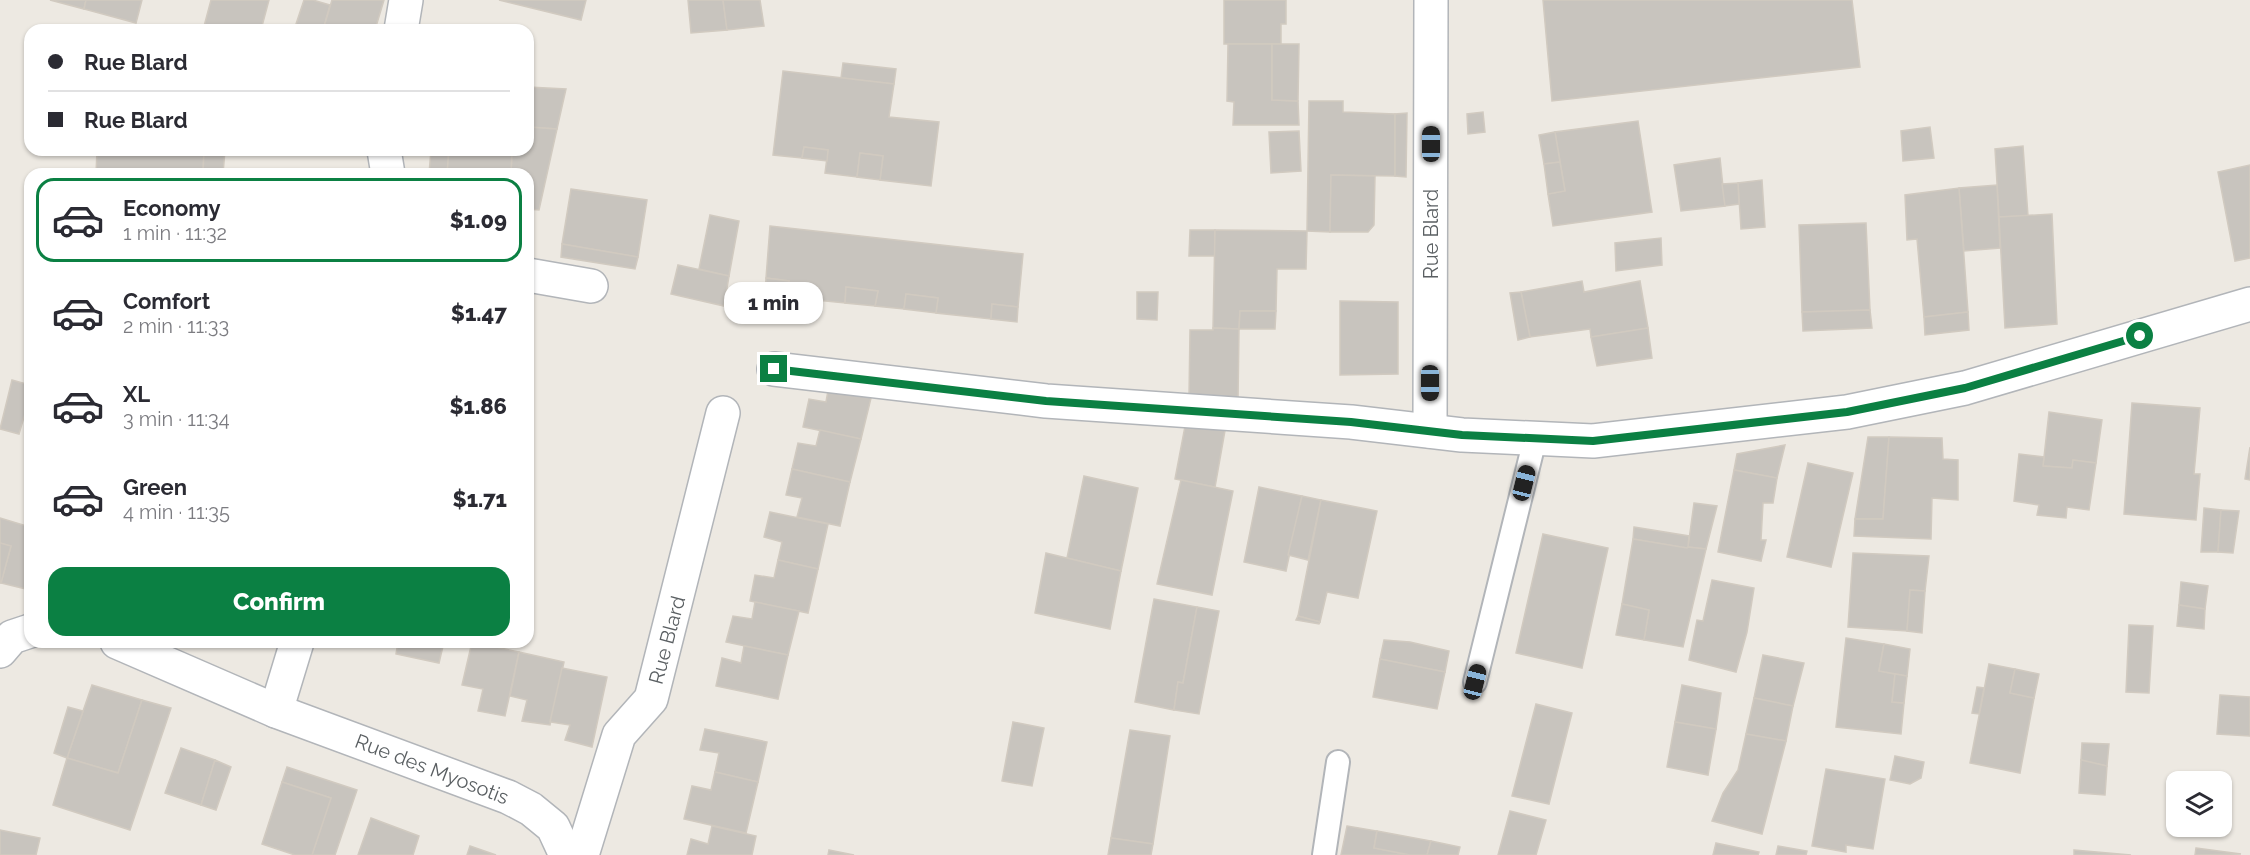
<!DOCTYPE html>
<meta charset="utf-8">
<style>
:root{--surface:#fff;--page:#f7f7f7;--text:#2b2b33;--muted:#7c7c81;--line:#e1e1e2;--accent:#0b8043}
body{margin:0;font-family:Raleway,sans-serif;background:var(--page);color:var(--text);height:100vh;display:flex;flex-direction:column;font-size:22px;white-space:nowrap}
*{box-sizing:border-box;margin:0}
p{font-size:20px;color:var(--muted)}
.icon{flex:none;width:33px;height:33px;fill:none;stroke:currentColor;stroke-width:2;stroke-linecap:round;stroke-linejoin:round}
.map{position:relative;flex:1;overflow:hidden}
.drawer{position:absolute;left:24px;top:168px;width:510px;height:480px;display:flex;flex-direction:column;background:var(--surface);border-radius:18px;box-shadow:0 2px 4px #0004}
.drawer>*{flex:none}
.hud{position:absolute;left:24px;top:24px;width:510px;height:132px;border-radius:18px;box-shadow:0 2px 4px #0004;display:grid;align-content:center;height:132px;padding:0 24px;background:var(--surface)}
.tools{position:absolute;left:2166px;top:771px;display:grid;gap:12px}
.tools a{display:grid;place-items:center;width:66px;height:66px;border-radius:12px;background:var(--surface);box-shadow:0 2px 4px #0004;font-size:30px}
.end{position:absolute;width:27px;height:27px;margin:-14px;border:8px solid #0b8043;background:#fff;box-shadow:0 0 0 3px #fff}
.from{border-radius:50%}
.bubble{position:absolute;height:42px;border-radius:18px;background:var(--surface);box-shadow:0 2px 4px #0004;font-size:20px;font-weight:800;line-height:42px;text-align:center}
.car{position:absolute;width:18px;height:36px;margin:-18px -9px;border-radius:8px;box-shadow:0 0 4px 2px #0007;background:linear-gradient(#222 24%,#8ab4d8 0 40%,#222 0 76%,#8ab4d8 0 86%,#222 0)}
.hud b{display:flex;align-items:center;gap:21px;height:57px;font-size:22px}
.hud b+b{border-top:2px solid var(--line)}
.hud i{width:15px;height:15px;background:var(--text)}
ul{padding:10px 0 0;list-style:none}
li{display:flex;align-items:center;gap:18px;height:84px;margin:0 12px 9px;padding:0 12px;border:3px solid transparent;border-radius:18px}
li div{flex:1}
li b{display:block;font-size:22px}
li em{font-style:normal;font-weight:800}
li.active{border-color:var(--accent)}
li>.icon{width:54px;height:54px;stroke-width:1.5}
.action{display:flex;gap:12px;margin-top:auto;padding:12px 24px}
.action a{flex:1;height:69px;border-radius:18px;background:var(--accent);color:#fff;font-size:24px;font-weight:800;line-height:69px;text-align:center}
.map>svg:first-child{display:block}
.building{fill:#c8c4be;stroke:#d1cac0;stroke-width:1.5}
.lines{fill:none;stroke-linecap:round;stroke-linejoin:round}
.lane-casing{stroke:#b2b5b9;stroke-width:26}
.street-casing{stroke:#b2b5b9;stroke-width:36}
.lane{stroke:#fff;stroke-width:22}
.street{stroke:#fff;stroke-width:33}
.route{stroke:#0b8043;stroke-width:8}
.labels{text-anchor:middle;dominant-baseline:central;stroke-width:5;stroke-linejoin:round;paint-order:stroke}
.street-label{font-size:20px;fill:#5a5f62;stroke:#fff}
</style>
<div class="map">
<svg width="2250" height="855" viewBox="0 0 2250 855">
<rect width="100%" height="100%" fill="#ede9e2"/>
<!-- building -->
<g class="building">
<polygon points="50,0 86,0 84,9"/>
<polygon points="86,0 142,0 136,23 84,9"/>
<polygon points="211,0 269,0 261,30 203,30"/>
<polygon points="304,0 313,0 330,5 323,30 294,30"/>
<polygon points="332,0 384,0 375,30 323,30"/>
<polygon points="499,0 586,0 581,20"/>
<polygon points="688,0 723,0 727,30 691,33"/>
<polygon points="723,0 760,0 764,26 727,30"/>
<polygon points="1224,0 1286,0 1286,24 1281,24 1281,44 1224,44"/>
<polygon points="1543,0 1852,0 1860,67 1552,101"/>
<polygon points="1228,44 1272,44 1272,100 1298,101 1299,125 1233,125 1234,102 1227,101"/>
<polygon points="1272,44 1299,44 1298,101 1272,100"/>
<polygon points="843,63 896,69 894,84 841,78"/>
<polygon points="783,71 894,84 889,117 939,122 931,186 880,180 883,156 860,153 857,177 825,173 828,150 804,147 802,158 773,155"/>
<polygon points="528,87 566,89 557,129 528,127"/>
<polygon points="1309,101 1343,101 1343,112 1395,114 1395,176 1331,175 1330,232 1307,231"/>
<polygon points="1483,112 1485,132 1468,134 1467,114"/>
<polygon points="1407,113 1406,177 1395,176 1395,114"/>
<polygon points="1638,121 1652,212 1553,226 1548,194 1565,191 1555,132"/>
<polygon points="528,127 557,129 539,210 528,209 528,174 511,174 512,150 528,150"/>
<polygon points="1930,127 1934,158 1903,161 1901,131"/>
<polygon points="1299,131 1301,171 1271,173 1269,132"/>
<polygon points="1555,132 1560,162 1544,164 1539,135"/>
<polygon points="2023,146 2028,216 1999,217 1995,149"/>
<polygon points="804,147 828,150 827,161 802,158"/>
<polygon points="97,150 204,150 203,174 96,174"/>
<polygon points="204,150 225,150 223,174 203,174"/>
<polygon points="431,150 449,150 447,174 429,174"/>
<polygon points="449,150 512,150 511,174 447,174"/>
<polygon points="860,153 883,156 880,180 857,177"/>
<polygon points="1720,158 1725,206 1681,211 1674,165"/>
<polygon points="1560,162 1565,191 1548,194 1544,164"/>
<polygon points="2250,165 2250,258 2235,261 2218,172"/>
<polygon points="1331,175 1375,176 1374,225 1368,232 1330,232"/>
<polygon points="1762,180 1765,227 1741,229 1738,183"/>
<polygon points="1738,183 1739,204 1725,206 1722,184"/>
<polygon points="1997,185 2000,248 1964,251 1959,188"/>
<polygon points="1959,188 1968,312 1924,317 1917,239 1907,240 1905,195"/>
<polygon points="571,189 647,200 638,257 562,244"/>
<polygon points="2052,214 2057,324 2005,328 1999,217"/>
<polygon points="710,215 739,221 729,276 699,269"/>
<polygon points="1866,223 1870,310 1802,312 1799,225"/>
<polygon points="770,226 1023,254 1018,307 992,304 991,319 936,313 938,298 906,294 904,309 875,306 878,291 846,287 845,303 786,297 789,281 766,278"/>
<polygon points="1190,230 1215,230 1215,256 1189,256"/>
<polygon points="1215,230 1307,231 1306,269 1277,269 1276,311 1240,311 1239,329 1213,328"/>
<polygon points="1661,238 1662,265 1616,271 1615,243"/>
<polygon points="562,244 638,257 635,269 561,257"/>
<polygon points="678,265 729,276 724,306 671,294"/>
<polygon points="766,278 789,281 786,297 765,294"/>
<polygon points="1582,281 1584,292 1640,281 1648,328 1591,337 1590,329 1530,337 1521,292"/>
<polygon points="846,287 878,291 875,306 845,303"/>
<polygon points="1137,292 1158,292 1157,320 1137,319"/>
<polygon points="1521,292 1530,337 1518,340 1510,293"/>
<polygon points="906,294 938,298 936,313 904,309"/>
<polygon points="1340,301 1398,302 1398,374 1340,375"/>
<polygon points="992,304 1018,307 1017,322 991,319"/>
<polygon points="1870,310 1872,328 1803,331 1802,312"/>
<polygon points="1240,311 1276,311 1275,329 1239,329"/>
<polygon points="1968,312 1969,330 1925,335 1924,317"/>
<polygon points="1213,328 1239,329 1238,402 1189,397 1190,330 1213,330"/>
<polygon points="1648,328 1652,358 1597,366 1591,337"/>
<polygon points="12,380 30,385 30,397 19,434 0,429"/>
<polygon points="829,385 873,390 861,439 803,427 809,399 826,402"/>
<polygon points="2132,403 2200,408 2194,474 2200,474 2196,520 2124,514"/>
<polygon points="2049,412 2102,420 2096,463 2073,460 2072,468 2043,466"/>
<polygon points="1186,421 1226,425 1215,487 1175,479"/>
<polygon points="820,430 861,439 850,482 792,469 798,443 816,446"/>
<polygon points="1868,437 1889,437 1883,519 1855,519"/>
<polygon points="1889,437 1942,438 1943,459 1958,460 1958,500 1932,498 1931,539 1854,536 1855,519 1883,519"/>
<polygon points="1785,445 1777,478 1734,470 1737,454"/>
<polygon points="2250,447 2250,480 2245,479"/>
<polygon points="2019,454 2044,457 2043,466 2072,468 2073,460 2096,463 2089,510 2067,507 2066,518 2037,515 2039,505 2014,501"/>
<polygon points="1808,463 1853,473 1831,567 1787,557"/>
<polygon points="792,469 850,482 840,526 797,517 802,498 786,495"/>
<polygon points="1734,470 1777,478 1773,503 1763,503 1761,540 1766,540 1761,561 1718,552"/>
<polygon points="1084,476 1138,488 1121,571 1067,558"/>
<polygon points="1181,480 1233,491 1212,595 1157,584"/>
<polygon points="1259,487 1302,496 1286,571 1244,562"/>
<polygon points="1302,496 1321,500 1308,560 1288,555"/>
<polygon points="1321,500 1377,511 1358,598 1327,592 1320,622 1298,616"/>
<polygon points="1694,503 1717,506 1706,549 1688,547"/>
<polygon points="2204,508 2221,510 2218,552 2201,552"/>
<polygon points="2221,510 2239,511 2233,553 2218,552"/>
<polygon points="770,512 828,524 818,569 778,560 782,542 764,537"/>
<polygon points="0,518 30,527 30,590 1,583 11,546 0,543"/>
<polygon points="1634,527 1689,536 1688,547 1687,548 1633,539"/>
<polygon points="1543,534 1608,548 1582,668 1516,653"/>
<polygon points="1633,539 1687,548 1688,547 1706,549 1683,647 1644,640 1649,610 1622,604"/>
<polygon points="0,543 11,546 1,583 0,583"/>
<polygon points="1046,553 1121,571 1110,629 1035,613"/>
<polygon points="1853,553 1929,556 1925,591 1910,590 1907,631 1848,627"/>
<polygon points="778,560 818,569 808,613 750,601 755,575 774,578"/>
<polygon points="1712,580 1754,588 1747,632 1736,672 1689,660 1697,620 1703,621"/>
<polygon points="2181,582 2208,586 2205,609 2179,605"/>
<polygon points="1910,590 1925,591 1922,633 1907,631"/>
<polygon points="1154,599 1197,607 1183,683 1178,682 1174,710 1135,702"/>
<polygon points="755,602 799,611 788,655 726,642 733,616 752,619"/>
<polygon points="1622,604 1649,610 1644,640 1616,635"/>
<polygon points="2179,605 2205,609 2204,629 2177,626"/>
<polygon points="1197,607 1219,611 1199,714 1174,710 1178,682 1183,683"/>
<polygon points="1298,616 1320,622 1319,624 1296,620"/>
<polygon points="2129,625 2153,626 2149,693 2126,692"/>
<polygon points="1846,638 1884,644 1879,671 1895,674 1892,702 1904,703 1901,734 1836,727"/>
<polygon points="1384,640 1410,642 1449,651 1445,672 1380,659"/>
<polygon points="398,642 444,642 439,663 396,654"/>
<polygon points="472,642 519,652 505,716 478,711 483,689 462,685"/>
<polygon points="1884,644 1910,649 1907,676 1879,671"/>
<polygon points="744,646 788,655 778,699 716,686 722,658 741,663"/>
<polygon points="519,652 564,662 550,725 522,721 527,700 510,696"/>
<polygon points="1763,655 1804,663 1793,706 1754,698"/>
<polygon points="1380,659 1445,672 1437,709 1373,697"/>
<polygon points="1989,664 2015,669 2010,693 2034,698 2020,773 1970,763"/>
<polygon points="562,668 607,677 592,747 565,740 570,725 550,722"/>
<polygon points="2015,669 2039,674 2034,698 2010,693"/>
<polygon points="1895,674 1907,676 1904,703 1892,702"/>
<polygon points="92,685 142,700 118,773 67,758"/>
<polygon points="1682,685 1721,693 1716,729 1675,722"/>
<polygon points="1977,687 1984,688 1979,714 1972,713"/>
<polygon points="2220,695 2250,697 2250,736 2217,734"/>
<polygon points="1754,698 1793,706 1786,741 1746,734"/>
<polygon points="142,700 171,708 130,830 53,805 67,758 118,773"/>
<polygon points="1536,704 1572,713 1549,804 1512,796"/>
<polygon points="68,707 83,711 67,758 54,753"/>
<polygon points="1013,722 1044,728 1032,786 1002,781"/>
<polygon points="1675,722 1716,729 1708,775 1667,767"/>
<polygon points="705,729 767,742 758,782 715,772 719,753 700,750"/>
<polygon points="1130,730 1170,736 1153,844 1111,838"/>
<polygon points="1746,734 1786,741 1762,834 1712,821 1723,793 1738,770"/>
<polygon points="2082,743 2109,744 2107,766 2081,760"/>
<polygon points="181,748 215,760 201,805 165,793"/>
<polygon points="1895,756 1924,762 1921,778 1910,784 1890,780"/>
<polygon points="215,760 231,767 216,810 201,805"/>
<polygon points="2081,760 2107,766 2105,795 2079,793"/>
<polygon points="287,767 357,790 335,855 312,855 331,798 282,782"/>
<polygon points="1826,769 1885,779 1873,849 1846,845 1846,852 1812,846"/>
<polygon points="715,772 758,782 746,833 684,819 692,786 711,790"/>
<polygon points="282,782 331,798 312,855 295,855 262,844"/>
<polygon points="1510,811 1546,820 1536,855 1498,855"/>
<polygon points="371,818 419,836 413,855 358,855"/>
<polygon points="712,826 756,836 752,855 687,855 691,839 708,844"/>
<polygon points="1347,826 1377,831 1374,848 1410,855 1341,855"/>
<polygon points="0,830 40,838 36,855 0,855"/>
<polygon points="1377,831 1431,841 1427,855 1410,855 1374,848"/>
<polygon points="1111,838 1153,844 1151,855 1108,855"/>
<polygon points="1431,841 1460,847 1458,855 1427,855"/>
<polygon points="1716,843 1759,852 1758,855 1713,855"/>
<polygon points="470,846 496,855 467,855"/>
<polygon points="1778,846 1807,851 1806,855 1776,855"/>
<polygon points="2196,848 2241,854 2195,855"/>
<polygon points="829,850 854,855 828,855"/>
<polygon points="2074,850 2131,855 2074,855"/>
</g>
<g class="lines">
<!-- lane casing -->
<g class="lane-casing">
<g id="lane">
<polyline points="1475,682 1535,439"/>
<polyline points="1324,855 1338,762"/>
</g>
</g>
<!-- street casing -->
<g class="street-casing">
<g id="street">
<polyline points="401,30 406,0"/>
<polyline points="384,150 388,174"/>
<polyline points="528,275 591,286"/>
<polyline points="774,369 1046,401 1351,422 1462,435 1593,441 1847,412 1965,388 2250,304"/>
<polyline points="1430,431 1431,0"/>
<polyline points="117,642 276,711 508,797 531,809 553,827 566,855"/>
<polyline points="0,651 12,637 30,631"/>
<polyline points="276,711 297,642"/>
<polyline points="582,855 619,735 651,699 723,413"/>
</g>
</g>
<!-- lane -->
<use href="#lane" class="lane"/>
<!-- street -->
<use href="#street" class="street"/>
</g>
<g class="lines">
<!-- route -->
<polyline class="route" points="774,369 1046,401 1351,422 1462,435 1593,441 1847,412 1965,388 2140,336"/>
</g>
<g class="labels">
<!-- street labels -->
<g class="street-label">
<text transform="translate(1431 234) rotate(-90)">Rue Blard</text>
<text transform="translate(667 640) rotate(-75)">Rue Blard</text>
<text transform="translate(432 769) rotate(21)">Rue des Myosotis</text>
</g>
</g>
</svg>
<div class="tools">
<a><svg class="icon" aria-label="layers" viewBox="0 0 24 24"><path d="M12 4l9 5-9 5-9-5zM3 14l9 5 9-5"/></svg></a>
</div>
<i class="end from" style="left:2140px;top:336px"></i>
<i class="end" style="left:774px;top:369px"></i>
<div class="bubble" style="left:724px;top:282px;width:99px">1 min</div>
<i class="car" style="left:1431px;top:144px;rotate:0deg"></i>
<i class="car" style="left:1430px;top:383px;rotate:180deg"></i>
<i class="car" style="left:1524px;top:483px;rotate:14deg"></i>
<i class="car" style="left:1475px;top:682px;rotate:14deg"></i>
<div class="hud">
<b><i class="from"></i>Rue Blard</b>
<b><i></i>Rue Blard</b>
</div>
<section class="drawer">
<ul>
<li class="active"><svg class="icon" aria-label="car" viewBox="0 0 24 24"><path d="M5 17H2v-5l4-1 3-4h7l3 4 3 1v5h-3M9 17h6M6 11h13"/><circle cx="7" cy="17" r="2"/><circle cx="17" cy="17" r="2"/></svg><div><b>Economy</b><p>1 min · 11:32</p></div><em>$1.09</em></li>
<li><svg class="icon" aria-label="car" viewBox="0 0 24 24"><path d="M5 17H2v-5l4-1 3-4h7l3 4 3 1v5h-3M9 17h6M6 11h13"/><circle cx="7" cy="17" r="2"/><circle cx="17" cy="17" r="2"/></svg><div><b>Comfort</b><p>2 min · 11:33</p></div><em>$1.47</em></li>
<li><svg class="icon" aria-label="car" viewBox="0 0 24 24"><path d="M5 17H2v-5l4-1 3-4h7l3 4 3 1v5h-3M9 17h6M6 11h13"/><circle cx="7" cy="17" r="2"/><circle cx="17" cy="17" r="2"/></svg><div><b>XL</b><p>3 min · 11:34</p></div><em>$1.86</em></li>
<li><svg class="icon" aria-label="car" viewBox="0 0 24 24"><path d="M5 17H2v-5l4-1 3-4h7l3 4 3 1v5h-3M9 17h6M6 11h13"/><circle cx="7" cy="17" r="2"/><circle cx="17" cy="17" r="2"/></svg><div><b>Green</b><p>4 min · 11:35</p></div><em>$1.71</em></li>
</ul>
<div class="action"><a>Confirm</a></div>
</section>
</div>
